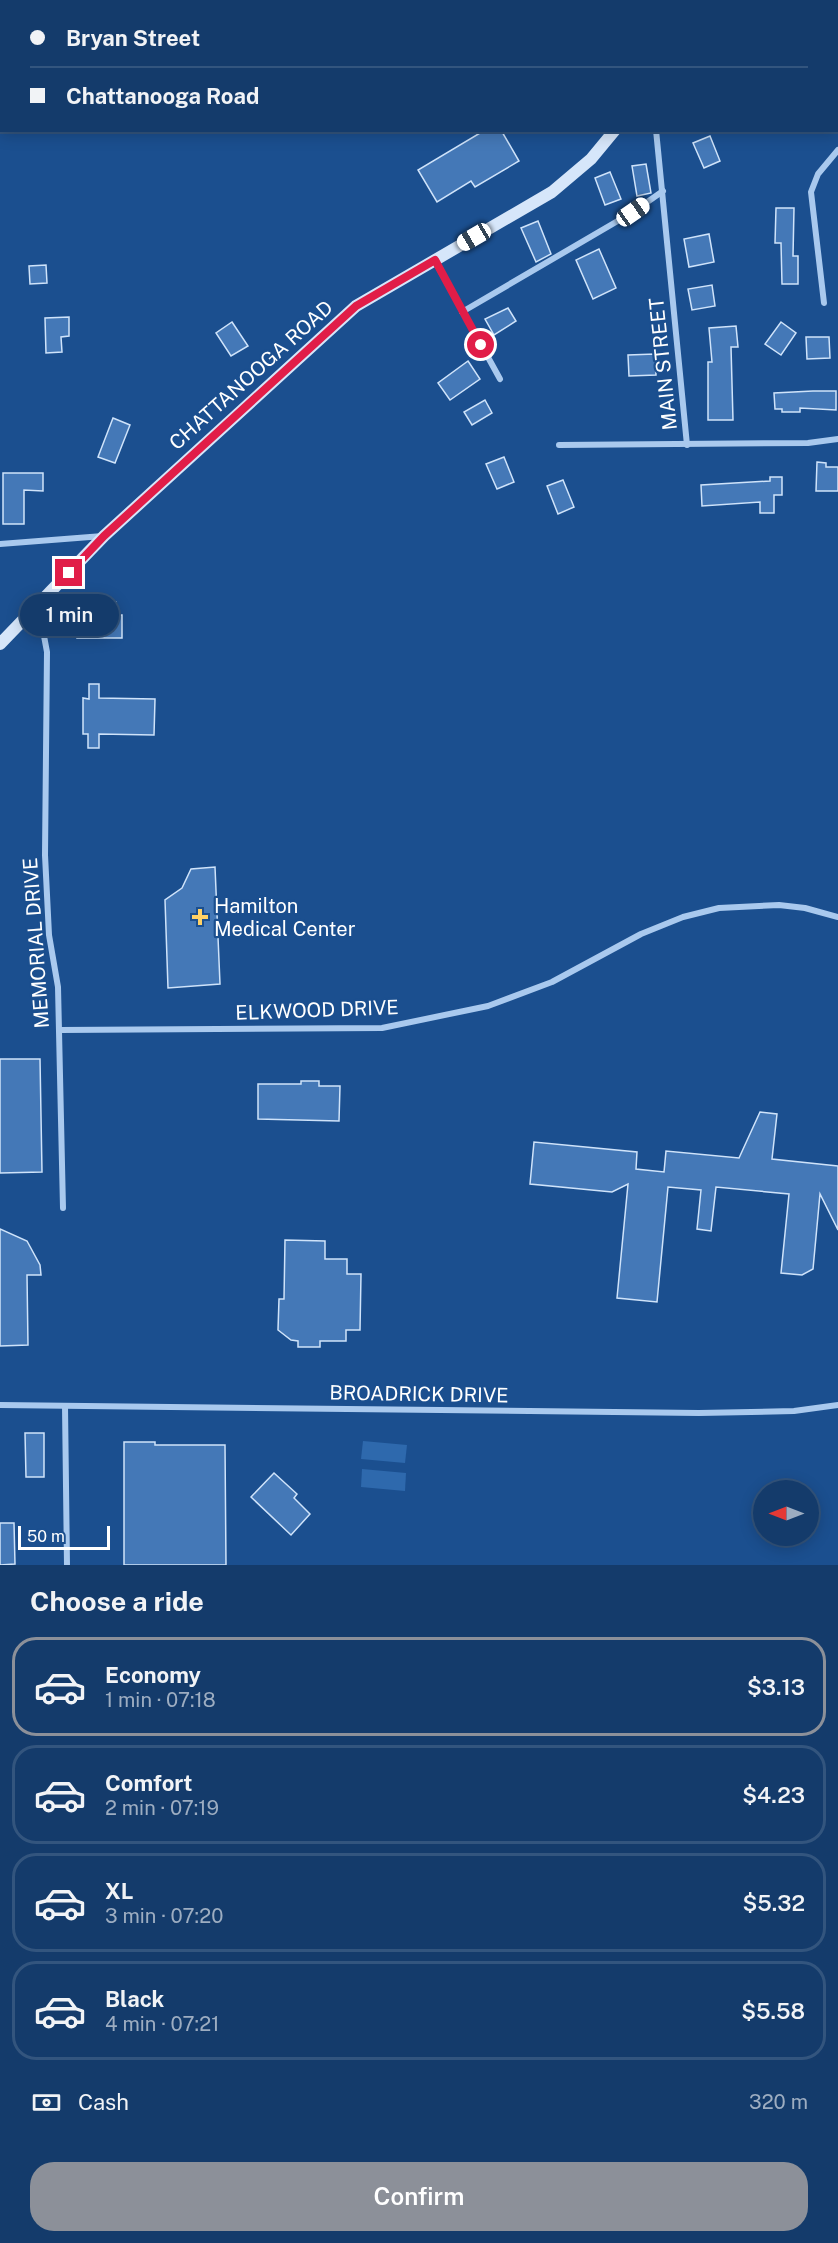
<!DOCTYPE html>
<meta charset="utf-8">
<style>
:root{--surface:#143b6b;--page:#214673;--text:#f1f3f6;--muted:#9dadc1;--line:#33557e;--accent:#8c9099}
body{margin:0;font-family:"Public Sans",sans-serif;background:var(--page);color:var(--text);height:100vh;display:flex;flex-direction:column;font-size:22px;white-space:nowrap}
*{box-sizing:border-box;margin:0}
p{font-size:20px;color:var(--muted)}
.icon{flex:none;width:33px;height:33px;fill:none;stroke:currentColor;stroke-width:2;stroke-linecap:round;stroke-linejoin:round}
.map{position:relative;height:1565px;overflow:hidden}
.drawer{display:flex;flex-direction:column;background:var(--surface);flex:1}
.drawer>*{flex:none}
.hud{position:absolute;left:0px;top:0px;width:838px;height:132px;box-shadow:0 3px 15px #0003,0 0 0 2px var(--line);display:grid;align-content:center;height:132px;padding:0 30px;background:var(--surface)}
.needle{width:39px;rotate:270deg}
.fabs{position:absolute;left:753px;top:1480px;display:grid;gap:12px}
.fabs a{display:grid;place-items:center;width:66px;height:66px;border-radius:50%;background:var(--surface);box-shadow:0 3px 15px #0003,0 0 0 2px var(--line);font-size:30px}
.scale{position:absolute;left:18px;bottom:15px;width:92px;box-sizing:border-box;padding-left:6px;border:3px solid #fff;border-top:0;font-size:16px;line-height:21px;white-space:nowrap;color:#fff;-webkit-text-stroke:4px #1b4f8f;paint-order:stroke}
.end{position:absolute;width:27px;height:27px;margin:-14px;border:8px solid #e11d48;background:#fff;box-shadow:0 0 0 3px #fff}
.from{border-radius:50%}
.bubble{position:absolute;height:42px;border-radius:21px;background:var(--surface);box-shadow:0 3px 15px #0003,0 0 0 2px var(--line);font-size:20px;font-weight:600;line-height:42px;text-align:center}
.car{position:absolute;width:18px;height:36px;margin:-18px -9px;border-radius:8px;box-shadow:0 0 4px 2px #0007;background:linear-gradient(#fff 24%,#345 0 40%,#fff 0 76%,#345 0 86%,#fff 0)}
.hud b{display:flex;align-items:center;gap:21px;height:57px;font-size:22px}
.hud b+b{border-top:2px solid var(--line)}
.hud i{width:15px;height:15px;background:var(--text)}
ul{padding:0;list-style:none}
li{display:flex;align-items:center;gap:18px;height:99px;margin:0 12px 9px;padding:0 18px;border:3px solid var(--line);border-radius:24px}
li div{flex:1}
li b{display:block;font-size:22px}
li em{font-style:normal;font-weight:600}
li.current{border-color:var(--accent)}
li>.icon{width:54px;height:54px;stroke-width:1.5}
h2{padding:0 30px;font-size:27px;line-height:72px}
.pay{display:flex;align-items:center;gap:15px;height:66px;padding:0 30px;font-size:22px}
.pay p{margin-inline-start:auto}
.cta{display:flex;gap:12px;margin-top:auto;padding:12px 30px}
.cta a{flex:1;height:69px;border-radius:24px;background:var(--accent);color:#fff;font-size:24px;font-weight:600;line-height:69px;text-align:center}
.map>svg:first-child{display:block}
.green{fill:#2e69ad}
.building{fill:#4478b7;stroke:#cfe3fa;stroke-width:1.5}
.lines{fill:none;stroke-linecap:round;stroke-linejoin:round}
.minor{stroke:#a9c9ee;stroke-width:6}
.secondary{stroke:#d6e6fa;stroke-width:12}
.rail{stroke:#fff;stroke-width:4;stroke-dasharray:10 4.5;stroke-linecap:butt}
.route{stroke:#e11d48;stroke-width:8}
.poi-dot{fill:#ffd166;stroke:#1b4f8f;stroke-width:2}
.labels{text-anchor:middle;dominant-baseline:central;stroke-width:4.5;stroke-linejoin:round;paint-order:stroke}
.street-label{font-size:20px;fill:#fff;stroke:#1b4f8f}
.poi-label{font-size:20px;fill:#fff;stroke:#1b4f8f;text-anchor:start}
</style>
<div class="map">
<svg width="838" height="1565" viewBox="0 0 838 1565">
<rect width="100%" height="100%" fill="#1b4f8f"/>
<!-- green -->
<g class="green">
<polygon points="363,1441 407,1445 405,1463 361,1459"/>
<polygon points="362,1469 406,1473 405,1491 361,1487"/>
</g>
<!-- building -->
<g class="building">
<polygon points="485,130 501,130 519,161 475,187 471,181 437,202 418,170"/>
<polygon points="710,136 720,161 704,168 693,143"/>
<polygon points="646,164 651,193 637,196 632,166"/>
<polygon points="610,172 621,199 605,205 595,178"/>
<polygon points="776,208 794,208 793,256 798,256 798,284 782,284 781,243 775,243"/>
<polygon points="538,221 551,254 536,262 521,228"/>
<polygon points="709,234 714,262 689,267 684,239"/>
<polygon points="599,249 616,288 593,299 576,260"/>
<polygon points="46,265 47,283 30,284 29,266"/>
<polygon points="712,285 715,306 692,310 688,289"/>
<polygon points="508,308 516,321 494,335 485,319"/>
<polygon points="69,317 69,336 61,337 62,352 46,353 45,318"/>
<polygon points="232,322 248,346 231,356 216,333"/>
<polygon points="781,322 796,333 781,355 765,344"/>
<polygon points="736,326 738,347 731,347 733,420 708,420 708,362 712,362 709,328"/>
<polygon points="806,337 829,337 830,358 807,359"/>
<polygon points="655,354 656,375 629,376 628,355"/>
<polygon points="468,361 480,379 450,400 438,383"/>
<polygon points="813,391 836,391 836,410 800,408 800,412 782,412 782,409 775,409 774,393"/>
<polygon points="485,400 492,413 472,425 464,412"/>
<polygon points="113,418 130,425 115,463 98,457"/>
<polygon points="504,457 514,482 497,489 486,464"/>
<polygon points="817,462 826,463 826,467 838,467 838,491 816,491"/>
<polygon points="3,473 43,473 43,491 24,490 24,524 3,524"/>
<polygon points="770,477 782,477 782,495 774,495 774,513 760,513 760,502 702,506 701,485 770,481"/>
<polygon points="563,480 574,507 558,514 547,486"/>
<polygon points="77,602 116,602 116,615 122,615 122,638 77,638"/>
<polygon points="89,684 99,684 99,698 155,699 154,735 99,734 99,748 88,748 88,734 83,734 83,698 89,699"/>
<polygon points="215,867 220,984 168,988 165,900 182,888 191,869"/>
<polygon points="0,1059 40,1059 42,1172 0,1173"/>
<polygon points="301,1081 319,1081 319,1086 340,1086 339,1121 258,1119 258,1084 301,1084"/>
<polygon points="760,1112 777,1114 772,1159 838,1166 838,1230 820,1194 813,1269 802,1275 781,1273 789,1194 716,1187 711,1231 697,1229 701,1190 668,1187 657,1302 617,1298 628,1184 612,1192 530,1184 534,1142 637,1152 636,1169 664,1172 666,1151 739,1158"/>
<polygon points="0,1229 27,1241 40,1265 41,1275 27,1275 28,1345 0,1346"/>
<polygon points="285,1240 325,1241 325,1259 347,1259 347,1274 361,1274 360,1330 346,1330 346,1341 320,1341 320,1347 298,1347 298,1341 291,1340 278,1330 279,1299 284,1299"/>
<polygon points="25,1433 44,1433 44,1477 26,1477"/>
<polygon points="124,1442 155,1442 155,1445 225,1445 226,1565 124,1565"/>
<polygon points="274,1473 297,1494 294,1498 310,1514 291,1535 251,1497"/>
<polygon points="0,1523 14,1523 15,1564 0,1565"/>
</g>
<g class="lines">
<!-- minor -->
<g class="minor">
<polyline points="837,57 838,57"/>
<polyline points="837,103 838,105"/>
<polyline points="656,130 687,445"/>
<polyline points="435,261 500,379"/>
<polyline points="824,303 811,192 818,174 838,150"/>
<polyline points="462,312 633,212 663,191"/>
<polyline points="559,445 808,443 838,439"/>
<polyline points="0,544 103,536"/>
<polyline points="38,604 47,652 45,855 49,935 58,987 63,1208"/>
<polyline points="60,1030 382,1028 488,1006 552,982 641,934 683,917 719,908 779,905 805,908 838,917"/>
<polyline points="0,1405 699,1413 794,1411 838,1405"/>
<polyline points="65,1406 67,1565"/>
</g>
<!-- secondary -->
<g class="secondary">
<polyline points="677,2 678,0"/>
<polyline points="0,644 104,536 356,306 552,192 591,159 615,130"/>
</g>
<!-- rail -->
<g class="rail">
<polyline points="14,2 20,0"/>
<polyline points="0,6 2,5"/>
</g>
</g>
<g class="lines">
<!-- route -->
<polyline class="route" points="69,573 104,536 356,306 435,260 481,345"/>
</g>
<!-- markers -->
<path class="poi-dot" d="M197 908h6v6h6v6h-6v6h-6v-6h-6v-6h6z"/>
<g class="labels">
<!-- street labels -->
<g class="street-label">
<text transform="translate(663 364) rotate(-96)">MAIN STREET</text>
<text transform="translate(251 375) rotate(-42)">CHATTANOOGA ROAD</text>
<text transform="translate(36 943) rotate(-94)">MEMORIAL DRIVE</text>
<text transform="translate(317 1010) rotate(-2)">ELKWOOD DRIVE</text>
<text transform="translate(419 1394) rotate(1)">BROADRICK DRIVE</text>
</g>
<!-- poi labels -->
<g class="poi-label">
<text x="214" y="906">Hamilton<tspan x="214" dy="23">Medical Center</tspan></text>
</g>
</g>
</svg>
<div class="fabs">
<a><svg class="needle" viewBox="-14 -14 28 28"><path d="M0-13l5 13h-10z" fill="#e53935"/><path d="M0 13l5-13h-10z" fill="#9dadc1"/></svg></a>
</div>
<div class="scale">50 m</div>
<i class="end from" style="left:481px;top:345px"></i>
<i class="end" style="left:69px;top:573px"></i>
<div class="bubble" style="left:20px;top:594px;width:99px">1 min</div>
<i class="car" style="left:633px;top:212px;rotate:55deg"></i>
<i class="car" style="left:474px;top:237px;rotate:240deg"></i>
<div class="hud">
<b><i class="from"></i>Bryan Street</b>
<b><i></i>Chattanooga Road</b>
</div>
</div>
<section class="drawer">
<h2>Choose a ride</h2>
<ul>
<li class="current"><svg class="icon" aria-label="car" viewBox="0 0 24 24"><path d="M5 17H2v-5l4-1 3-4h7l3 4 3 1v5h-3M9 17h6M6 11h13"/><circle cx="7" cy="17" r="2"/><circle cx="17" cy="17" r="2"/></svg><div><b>Economy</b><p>1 min · 07:18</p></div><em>$3.13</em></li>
<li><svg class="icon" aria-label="car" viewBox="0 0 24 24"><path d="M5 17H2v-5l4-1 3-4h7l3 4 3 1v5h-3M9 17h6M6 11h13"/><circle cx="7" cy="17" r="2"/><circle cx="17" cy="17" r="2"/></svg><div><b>Comfort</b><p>2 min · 07:19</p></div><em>$4.23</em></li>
<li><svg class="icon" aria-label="car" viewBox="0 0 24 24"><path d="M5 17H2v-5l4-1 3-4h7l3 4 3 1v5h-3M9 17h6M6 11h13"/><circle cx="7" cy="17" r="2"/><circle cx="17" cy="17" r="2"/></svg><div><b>XL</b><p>3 min · 07:20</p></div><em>$5.32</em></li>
<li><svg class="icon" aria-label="car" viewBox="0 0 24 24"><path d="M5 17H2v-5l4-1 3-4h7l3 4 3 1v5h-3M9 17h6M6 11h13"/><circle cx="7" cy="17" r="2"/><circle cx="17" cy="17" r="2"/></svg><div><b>Black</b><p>4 min · 07:21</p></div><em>$5.58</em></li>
</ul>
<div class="pay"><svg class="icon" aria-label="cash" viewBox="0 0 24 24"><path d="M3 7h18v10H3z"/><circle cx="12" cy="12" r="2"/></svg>Cash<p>320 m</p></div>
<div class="cta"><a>Confirm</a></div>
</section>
